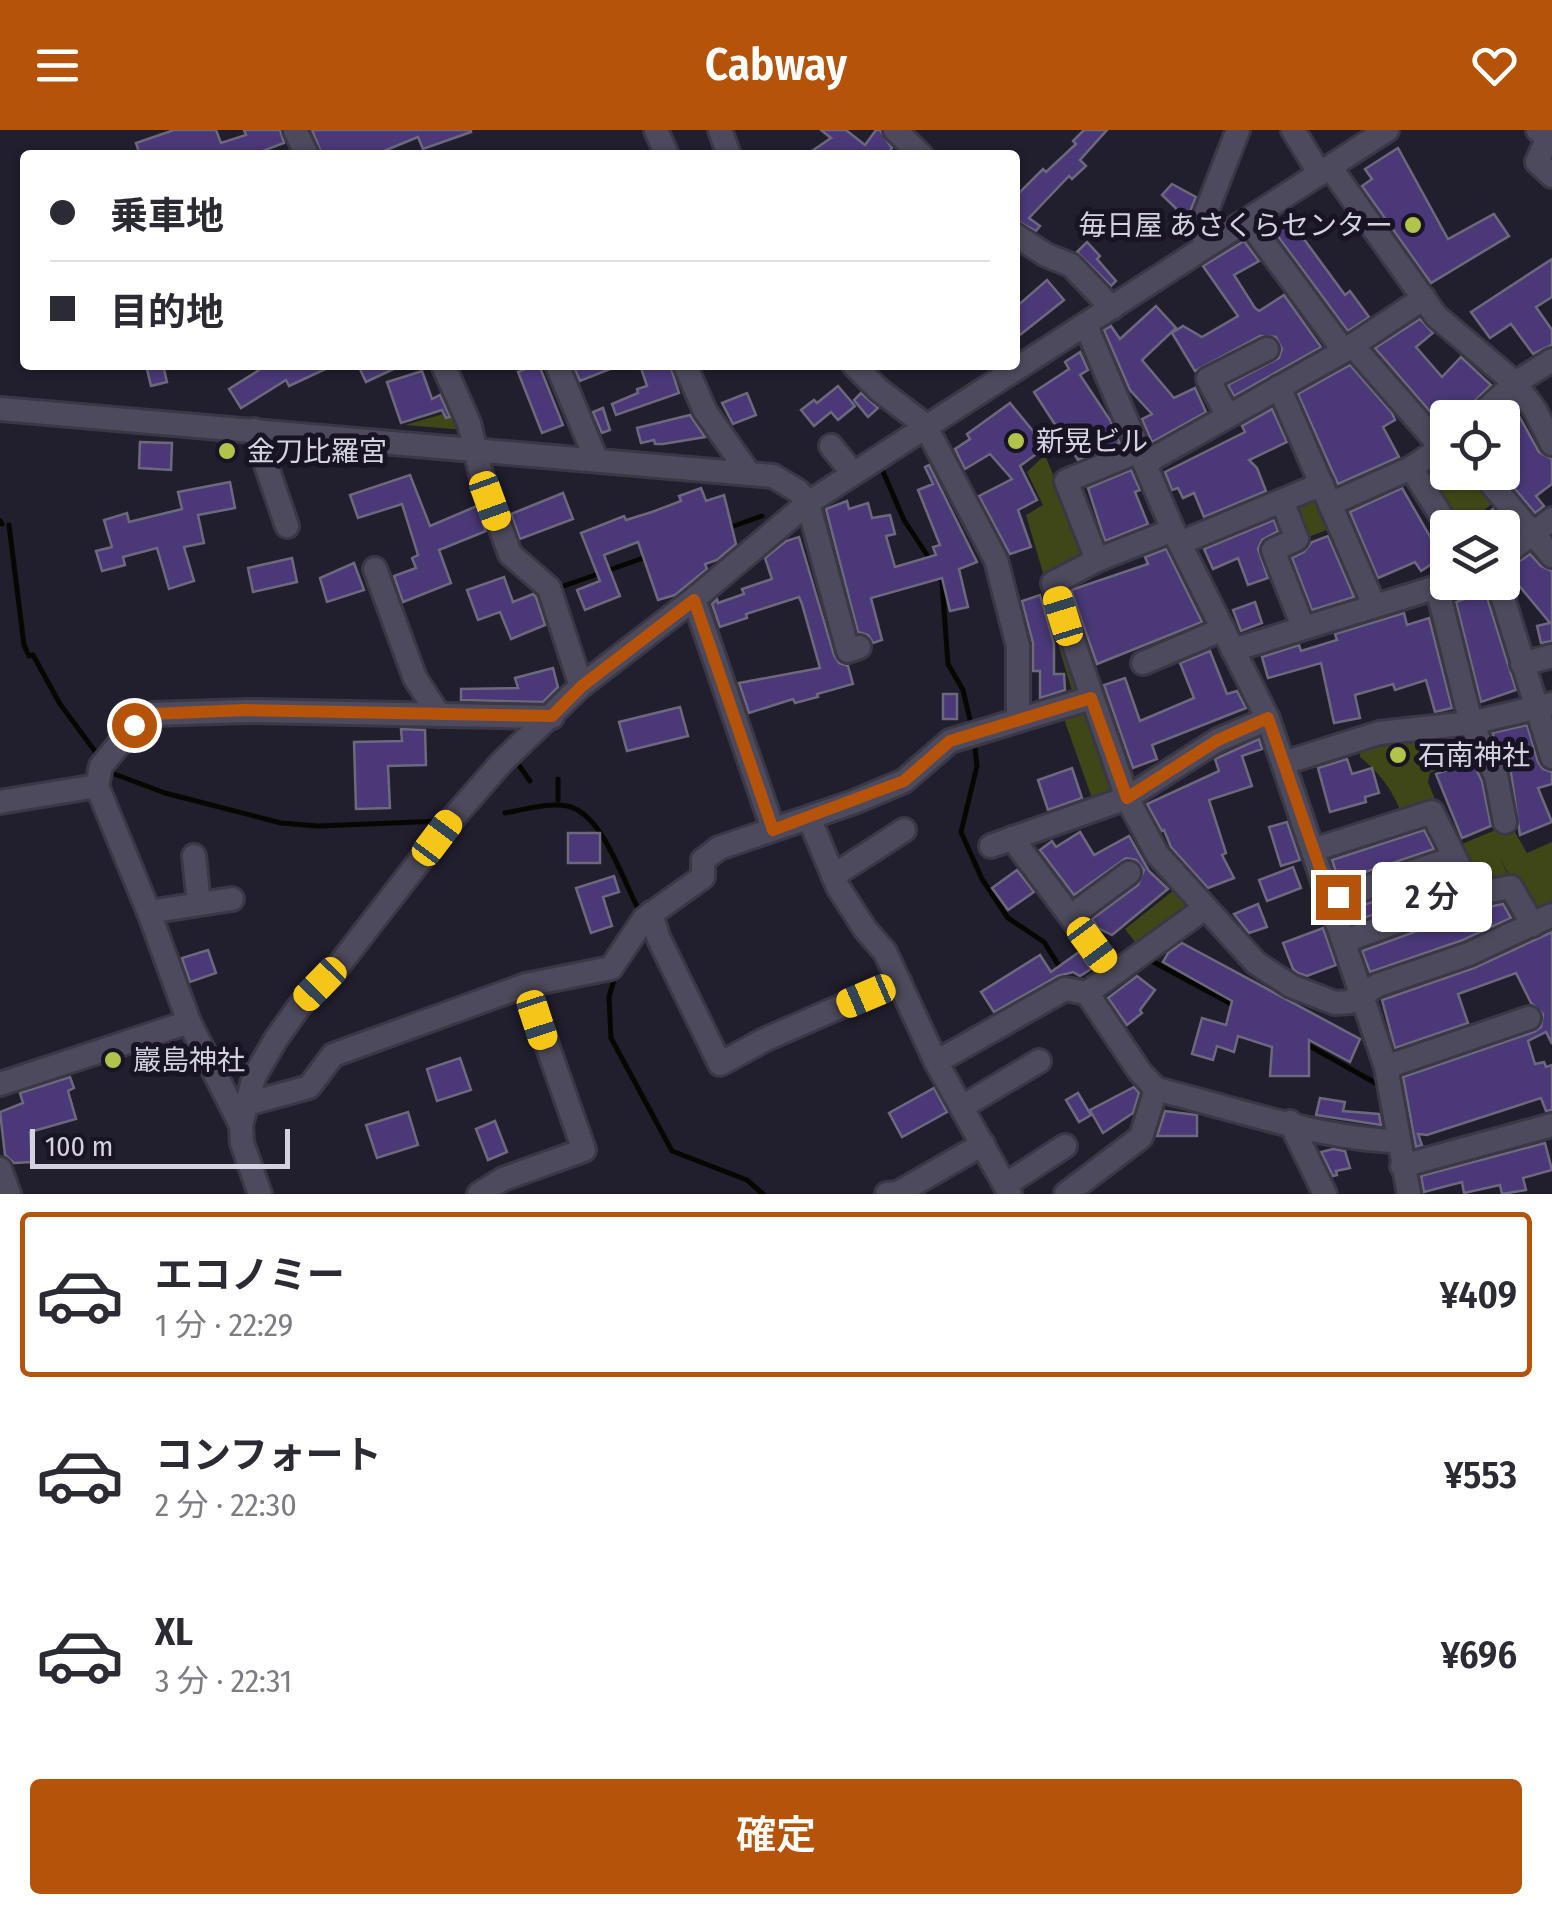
<!DOCTYPE html>
<html lang="ja">
<meta charset="utf-8">
<style>
:root{--surface:#fff;--page:#f2f2f3;--text:#2b2b33;--muted:#7c7c81;--line:#e1e1e2;--accent:#b45309}
body{margin:0;font-family:"Fira Sans Condensed","Noto Sans JP",sans-serif;background:var(--page);color:var(--text);height:100vh;display:flex;flex-direction:column;font-size:38px;white-space:nowrap}
*{box-sizing:border-box;margin:0}
p{font-size:32px;color:var(--muted)}
.icon{flex:none;width:55px;height:55px;fill:none;stroke:currentColor;stroke-width:2;stroke-linecap:round;stroke-linejoin:round}
.map{position:relative;height:1064px;overflow:hidden}
.side{display:flex;flex-direction:column;background:var(--surface);flex:1}
.side>*{flex:none}
.guide{position:absolute;left:20px;top:20px;width:1000px;height:220px;border-radius:10px;box-shadow:0 2px 8px #0004;display:grid;align-content:center;height:220px;padding:0 30px;background:var(--surface)}
.controls{position:absolute;left:1430px;top:270px;display:grid;gap:20px}
.controls a{display:grid;place-items:center;width:90px;height:90px;border-radius:10px;background:var(--surface);box-shadow:0 2px 8px #0004;font-size:50px}
.scale{position:absolute;left:30px;bottom:25px;width:260px;box-sizing:border-box;padding-left:10px;border:5px solid #d4d2de;border-top:0;font-size:28px;line-height:35px;white-space:nowrap;color:#d4d2de;-webkit-text-stroke:8px #181424;paint-order:stroke}
.end{position:absolute;width:45px;height:45px;margin:-22px;border:12px solid #b45309;background:#fff;box-shadow:0 0 0 5px #fff}
.from{border-radius:50%}
.bubble{position:absolute;height:70px;border-radius:10px;background:var(--surface);box-shadow:0 2px 8px #0004;font-size:32px;font-weight:600;line-height:70px;text-align:center}
.car{position:absolute;width:30px;height:60px;margin:-30px -15px;border-radius:12px;box-shadow:0 0 8px 2px #0007;background:linear-gradient(#f5c518 24%,#345 0 40%,#f5c518 0 76%,#345 0 86%,#f5c518 0)}
.guide b{display:flex;align-items:center;gap:35px;height:95px;font-size:38px}
.guide b+b{border-top:2px solid var(--line)}
.guide i{width:25px;height:25px;background:var(--text)}
ul{padding:18px 0 0;list-style:none}
li{display:flex;align-items:center;gap:30px;height:165px;margin:0 20px 15px;padding:0 10px;border:5px solid transparent;border-radius:10px}
li div{flex:1}
li b{display:block;font-size:38px}
li em{font-style:normal;font-weight:600}
li.current{border-color:var(--accent)}
li>.icon{width:90px;height:90px;stroke-width:1.5}
.primary-button{display:flex;gap:20px;margin-top:auto;padding:20px 30px}
.primary-button a{flex:1;height:115px;border-radius:10px;background:var(--accent);color:#fff;font-size:40px;font-weight:600;line-height:115px;text-align:center}
header{display:flex;justify-content:space-between;align-items:center;height:130px;padding:0 30px;background:var(--accent);color:#fff;font-size:45px;font-weight:600}
.map>svg:first-child{display:block}
.green{fill:#404716}
.lines{fill:none;stroke-linecap:round;stroke-linejoin:round}
.stream{stroke:#060800;stroke-width:5}
.building{fill:#4a3878;stroke:#6d697d;stroke-width:2.5}
.minor-casing{stroke:#3b3846;stroke-width:28}
.minor{stroke:#4e4a5d;stroke-width:22}
.route{stroke:#b45309;stroke-width:12}
.poi-dot{fill:#b2c34c;stroke:#181424;stroke-width:4}
.labels{text-anchor:middle;dominant-baseline:central;stroke-width:10;stroke-linejoin:round;paint-order:stroke}
.poi-label{font-size:28px;fill:#d4d2de;stroke:#181424;text-anchor:start}
</style>
<header><svg class="icon" aria-label="menu" viewBox="0 0 24 24"><path d="M4 6h16M4 12h16M4 18h16"/></svg>Cabway<svg class="icon" aria-label="heart" viewBox="0 0 24 24"><path d="M12 20l-8-8c-3-5 5-10 8-4 3-6 11-1 8 4z"/></svg></header>
<div class="map">
<svg width="1552" height="1064" viewBox="0 0 1552 1064">
<rect width="100%" height="100%" fill="#211e2e"/>
<!-- green -->
<g class="green">
<polygon points="460,283 465,300 405,295 443,284 446,289"/>
<polygon points="1447,318 1448,342 1476,343 1498,369 1463,397 1457,397 1419,339"/>
<polygon points="1045,325 1088,429 1050,452 1083,561 1073,564 1043,464 1046,453 1026,385 1043,375 1027,342"/>
<polygon points="1319,364 1332,398 1303,409 1290,375"/>
<polygon points="1090,574 1121,665 1094,674 1062,583"/>
<path d="M1431,605L1455,606L1461,617L1457,629L1430,643L1428,652L1438,677L1403,688C1394,662 1382,645 1360,627V617Z"/>
<polygon points="1510,694 1527,723 1552,712 1552,780 1535,789 1499,727 1511,750 1479,757 1457,716"/>
<polygon points="1179,756 1197,776 1139,817 1125,799"/>
</g>
<g class="lines">
<!-- stream -->
<g class="stream">
<polyline points="881,337 904,390 931,431"/>
<polyline points="0,391 2,394"/>
<polyline points="9,395 24,515 29,526 33,525 60,574 97,624"/>
<polyline points="725,399 762,386"/>
<polyline points="938,445 942,452 948,534 963,560 972,598"/>
<polyline points="558,458 649,426"/>
<polyline points="974,609 977,636 961,702 982,749 1008,788 1044,812 1066,847 1070,849"/>
<polyline points="516,631 530,651"/>
<polyline points="109,642 165,663 281,693 318,696 442,691"/>
<polyline points="558,649 558,670"/>
<path d="M505,683C523,680 548,672 567,676C603,683 623,752 640,782"/>
<polyline points="1148,829 1235,876"/>
<polyline points="616,843 609,867 611,908 672,1021 747,1050 763,1064"/>
<polyline points="1306,914 1379,955"/>
</g>
</g>
<!-- building -->
<g class="building">
<polygon points="174,0 216,0 221,13 246,5 244,0 280,0 284,13 252,25 140,25 136,13"/>
<polygon points="312,0 471,0 471,2 423,19 418,7 384,21 386,25 322,25"/>
<polygon points="821,0 846,0 865,15 876,0 880,0 892,18 887,25 806,25 831,8"/>
<polygon points="1084,0 1107,0 1080,30 1086,36 1072,49 1069,46 1029,88 1040,96 1036,101 1015,90 1015,67 1043,39 1046,42 1076,14 1073,11"/>
<polygon points="1398,18 1448,109 1494,84 1509,106 1431,153 1362,56 1372,49 1365,39"/>
<polygon points="1172,54 1196,67 1187,89 1162,65"/>
<polygon points="1287,86 1345,165 1350,161 1369,187 1348,201 1271,97"/>
<polygon points="1244,111 1259,131 1234,145 1255,178 1259,181 1284,165 1321,217 1234,266 1228,255 1279,228 1282,219 1276,207 1260,206 1195,241 1172,203 1183,196 1202,207 1238,186 1203,136"/>
<polygon points="1087,112 1100,126 1097,129 1116,151 1111,156 1077,122"/>
<polygon points="1552,129 1552,167 1536,177 1552,200 1552,215 1533,224 1511,194 1490,208 1471,182"/>
<polygon points="1047,150 1064,170 1015,209 1015,178"/>
<polygon points="1156,176 1176,198 1142,230 1174,268 1195,258 1206,282 1152,312 1142,289 1152,284 1130,260 1104,200 1111,196 1120,209"/>
<polygon points="1420,189 1433,203 1416,217 1442,247 1461,227 1491,255 1463,283 1457,277 1439,292 1375,218"/>
<polygon points="1080,222 1088,240 1080,245 1110,290 1120,313 1078,330 1034,262 1069,239 1065,232"/>
<polygon points="146,235 163,235 167,252 151,256"/>
<polygon points="267,235 334,235 289,256 286,250 241,278 229,259"/>
<polygon points="358,235 402,235 366,252"/>
<polygon points="535,235 539,235 563,295 542,303 518,242"/>
<polygon points="573,235 618,235 618,236 580,251"/>
<polygon points="640,235 670,235 679,263 616,285 612,274 638,263 637,259 647,256"/>
<polygon points="1350,235 1392,283 1395,290 1383,297 1399,327 1338,354 1298,264"/>
<polygon points="422,241 432,269 440,265 450,287 446,288 442,280 401,293 387,252"/>
<polygon points="838,256 855,276 838,290 831,282 814,296 801,280 814,270 817,273"/>
<polygon points="747,263 756,285 733,294 722,273"/>
<polygon points="861,263 878,278 868,287 854,270"/>
<polygon points="1010,273 1046,317 1020,336 1037,370 1018,380 1031,417 1010,424 979,366 1012,349 990,324 965,339 955,319 970,309 967,304"/>
<polygon points="1513,275 1539,322 1552,329 1552,354 1536,366 1544,376 1535,383 1501,342 1502,288 1500,288"/>
<polygon points="603,278 610,300 602,303 593,282"/>
<polygon points="1272,279 1287,312 1249,330 1257,338 1266,361 1204,387 1194,363 1183,368 1178,358 1172,360 1165,342 1245,302 1242,296"/>
<polygon points="690,285 705,307 663,314 655,314 654,310 641,313 637,298"/>
<polygon points="140,312 172,313 171,340 139,338"/>
<polygon points="929,335 977,432 959,439 968,477 950,481 942,448 871,468 882,510 873,513 868,505 858,502 826,379 847,371 849,379 868,373 872,388 890,385 895,404 886,406 895,437 936,425 933,417 940,415 918,360 933,354 925,337"/>
<polygon points="1131,340 1140,360 1135,362 1148,394 1105,411 1088,358"/>
<polygon points="410,345 430,396 477,376 486,401 439,420 451,453 403,472 394,446 416,438 412,428 418,425 402,374 358,388 350,365"/>
<polygon points="230,352 235,378 198,385 204,413 184,417 194,451 169,459 157,418 123,427 125,435 102,441 96,421 112,417 104,390 127,383 129,392 182,379 178,362"/>
<polygon points="701,358 706,371 724,365 736,414 717,430 705,434 707,439 675,465 658,470 638,412 604,425 620,466 585,480 577,460 600,451 581,403 624,386 626,390 652,382 681,371 679,366"/>
<polygon points="1402,358 1435,415 1432,417 1439,429 1421,441 1415,432 1378,448 1350,382"/>
<polygon points="563,363 573,389 520,409 511,384"/>
<polygon points="1493,379 1511,401 1502,407 1502,398 1470,398"/>
<polygon points="1274,390 1278,401 1262,410 1258,419 1268,448 1248,455 1238,428 1213,439 1204,419"/>
<polygon points="1328,406 1354,467 1312,480 1292,428 1304,422 1312,412"/>
<polygon points="799,407 834,525 839,533 848,536 853,554 817,564 818,567 795,573 793,569 749,583 739,553 820,538 802,474 799,467 746,484 747,488 720,497 712,474 717,469 718,473 744,464 742,459 772,449 765,428 786,411"/>
<polygon points="1166,419 1202,492 1097,534 1071,460 1148,434 1145,427"/>
<polygon points="1530,424 1541,436 1552,441 1552,511 1541,513 1537,496 1550,493 1516,452 1514,453 1506,440"/>
<polygon points="292,428 297,452 253,462 248,438"/>
<polygon points="354,433 364,460 327,472 320,448"/>
<polygon points="504,447 513,472 533,464 536,467 545,495 511,509 500,482 478,490 467,460"/>
<polygon points="1485,461 1516,560 1481,572 1456,472"/>
<polygon points="1040,465 1054,514 1054,544 1064,544 1065,560 1040,568 1040,541 1033,541 1033,513 1022,471"/>
<polygon points="1255,472 1262,493 1241,501 1233,480"/>
<polygon points="1404,483 1407,495 1429,488 1452,578 1435,582 1426,550 1395,560 1393,554 1355,565 1360,588 1334,593 1321,533 1268,548 1262,527 1299,515 1301,521 1337,510 1335,504"/>
<polygon points="1210,521 1227,564 1237,561 1246,578 1152,615 1157,629 1133,638 1104,555 1125,548 1140,591 1194,568 1180,533"/>
<polygon points="553,538 558,557 543,572 461,570 461,559 518,558 515,548"/>
<rect x="943" y="564" width="14" height="25"/>
<polygon points="680,577 688,606 627,621 619,592"/>
<polygon points="1527,595 1538,632 1543,639 1552,642 1552,654 1538,658 1552,692 1520,705 1511,643 1492,603"/>
<polygon points="401,599 425,600 426,635 388,636 390,678 356,679 354,612 402,611"/>
<polygon points="1259,609 1262,619 1242,626 1252,656 1209,670 1226,723 1222,725 1234,748 1208,758 1171,717 1164,700 1162,701 1147,674 1219,641 1215,629"/>
<polygon points="1347,629 1352,644 1372,638 1379,663 1365,667 1366,672 1330,682 1318,638"/>
<polygon points="1472,631 1482,651 1491,696 1462,708 1436,644"/>
<polygon points="1072,638 1082,668 1048,680 1038,650"/>
<polygon points="1287,692 1300,730 1281,736 1269,697"/>
<polygon points="1424,700 1434,719 1339,751 1332,730"/>
<polygon points="1080,702 1094,725 1129,706 1149,741 1168,759 1112,805 1098,798 1092,789 1138,755 1144,740 1136,730 1126,728 1074,765 1040,720 1052,711 1056,717"/>
<rect x="568" y="703" width="32" height="30"/>
<polygon points="1293,737 1301,758 1267,771 1259,750"/>
<polygon points="1017,740 1034,762 1008,780 992,758"/>
<polygon points="614,746 619,762 603,767 612,796 591,803 576,758"/>
<polygon points="1447,746 1452,756 1353,792 1349,780"/>
<polygon points="1258,774 1267,797 1249,803 1234,784"/>
<polygon points="1503,774 1511,788 1463,810 1370,842 1362,821 1477,779"/>
<polygon points="1323,798 1336,835 1307,846 1298,843 1293,839 1283,813"/>
<polygon points="1552,802 1552,914 1546,902 1528,911 1535,934 1544,932 1546,937 1552,935 1552,980 1546,981 1541,968 1427,1005 1418,1004 1422,1015 1416,1017 1403,947 1534,902 1541,897 1543,884 1531,873 1516,843 1458,864 1468,893 1395,918 1382,870 1474,838"/>
<polygon points="1182,813 1360,909 1350,932 1309,910 1309,946 1270,946 1272,917 1238,906 1234,922 1217,916 1213,930 1192,924 1202,888 1226,895 1232,871 1163,832 1168,823"/>
<polygon points="208,820 216,843 190,852 182,828"/>
<polygon points="1079,822 1091,839 1080,846 1073,842 1058,846 994,882 981,862 1040,825 1051,842"/>
<polygon points="1137,846 1155,860 1140,880 1142,883 1127,895 1108,868"/>
<polygon points="460,928 471,960 437,971 427,939"/>
<polygon points="70,947 74,958 68,961 76,989 30,1002 32,1032 14,1033 5,1025 0,982 23,973 20,963"/>
<polygon points="1134,957 1139,963 1133,983 1103,1003 1090,980"/>
<polygon points="934,958 947,982 902,1007 889,983"/>
<polygon points="1078,963 1091,985 1079,992 1066,970"/>
<polygon points="1320,968 1345,972 1343,981 1379,984 1381,995 1316,985"/>
<polygon points="1165,981 1197,985 1197,1006 1157,1006"/>
<polygon points="408,982 418,1015 377,1028 366,995"/>
<polygon points="495,991 507,1022 488,1030 476,999"/>
<polygon points="1545,1013 1552,1040 1523,1048 1526,1060 1502,1064 1500,1055 1464,1063 1462,1052 1424,1062 1421,1046"/>
<polygon points="1333,1019 1345,1021 1350,1038 1336,1041 1337,1045 1333,1046 1321,1022"/>
</g>
<g class="lines">
<!-- minor casing -->
<g class="minor-casing">
<g id="minor">
<polyline points="295,0 307,25"/>
<polyline points="656,0 667,25"/>
<polyline points="720,0 729,25"/>
<polyline points="895,0 921,25"/>
<polyline points="1293,0 1320,44"/>
<polyline points="1538,0 1548,7 1537,32 1552,46"/>
<polyline points="1330,37 1436,186 1515,253 1535,280 1552,314"/>
<polyline points="1248,91 1344,221"/>
<polyline points="1015,105 1046,125 1071,135 1112,178"/>
<polyline points="1206,116 1201,95 1238,0"/>
<polyline points="1086,196 1173,400 1268,589 1386,937 1409,1064"/>
<polyline points="1352,215 1441,317"/>
<polyline points="443,235 469,293 481,344 510,424 549,458 581,556"/>
<polyline points="557,235 596,329"/>
<polyline points="685,235 705,281 748,342"/>
<polyline points="854,235 879,260 925,295 996,430 1018,516 1018,589"/>
<polyline points="1279,257 1374,475"/>
<polyline points="0,279 773,346 798,361 808,373 848,521 859,517"/>
<polyline points="1228,286 1208,249 1267,219"/>
<polyline points="1477,288 1515,253 1552,230"/>
<polyline points="254,300 287,396"/>
<polyline points="831,316 853,343"/>
<polyline points="1145,333 1344,221 1424,168"/>
<polyline points="1411,338 1449,398"/>
<polyline points="1481,342 1552,426"/>
<polyline points="1282,371 1297,409 1273,420 1303,497"/>
<polyline points="1330,374 1411,338 1448,313"/>
<polyline points="1173,400 1097,430 1053,453 1127,668 1157,724 1256,833 1291,856 1335,873 1350,872 1378,855 1469,824 1552,785"/>
<polyline points="1180,413 1322,354"/>
<polyline points="1502,426 1552,389"/>
<polyline points="1097,430 1066,351 1139,321"/>
<polyline points="375,439 415,548 439,585"/>
<polyline points="1498,452 1552,627"/>
<polyline points="1437,457 1471,593 1496,646 1505,692"/>
<polyline points="694,469 773,699"/>
<polyline points="1233,520 1450,453"/>
<polyline points="1143,533 1223,499"/>
<polyline points="1522,534 1552,526"/>
<polyline points="1284,633 1379,603 1471,593 1552,574"/>
<polyline points="0,672 97,656"/>
<polyline points="809,688 838,757 865,799 885,822 936,932 1010,1064"/>
<polyline points="1012,708 1113,843"/>
<polyline points="991,716 1127,668 1218,610 1268,589"/>
<polyline points="1313,720 1432,682 1473,764 1511,757 1533,795"/>
<polyline points="194,726 199,774"/>
<polyline points="833,746 904,700"/>
<polyline points="1331,770 1454,728"/>
<polyline points="149,782 232,769"/>
<polyline points="651,783 658,807 720,934 764,910 899,851"/>
<polyline points="1071,786 1129,743"/>
<polyline points="1345,811 1473,764"/>
<path d="M1087,863L1140,942L1156,959C1232,978 1320,1009 1398,1011"/>
<polyline points="936,932 1065,859 1087,863 1205,778"/>
<polyline points="1386,937 1529,888"/>
<polyline points="0,954 189,892"/>
<polyline points="247,974 309,957 333,925 526,855 611,838 644,789 703,747 703,730 719,718 854,672 904,651 950,611 1091,568"/>
<polyline points="962,977 1039,931"/>
<polyline points="1290,992 1325,1064"/>
<polyline points="241,995 189,892 150,785 97,656 101,636 135,595 153,584 248,581 552,587"/>
<polyline points="1402,1036 1552,995"/>
<polyline points="0,1039 9,1064"/>
<polyline points="1005,1055 1065,1016"/>
<polyline points="260,1064 242,1013 241,995 254,947 276,909 301,874 339,835 453,688 501,633 581,556 694,469 808,373 1387,0"/>
<polyline points="479,1064 503,1049 584,1020 526,855"/>
<polyline points="887,1064 898,1063 983,1014"/>
<polyline points="1066,1064 1141,1007 1156,959"/>
</g>
</g>
<!-- minor -->
<use href="#minor" class="minor"/>
</g>
<g class="lines">
<!-- route -->
<polyline class="route" points="134,595 153,584 244,580 552,586 582,556 694,470 773,700 904,651 950,611 1091,568 1127,668 1218,610 1268,588 1331,770 1338,767"/>
</g>
<!-- markers -->
<g class="poi-dot">
<circle cx="1413" cy="95" r="10"/>
<circle cx="1016" cy="311" r="10"/>
<circle cx="227" cy="321" r="10"/>
<circle cx="1398" cy="625" r="10"/>
<circle cx="113" cy="930" r="10"/>
</g>
<g class="labels">
<!-- poi labels -->
<g class="poi-label">
<text x="1393" y="95" text-anchor="end">毎日屋 あさくらセンター</text>
<text x="1036" y="311">新晃ビル</text>
<text x="247" y="321">金刀比羅宮</text>
<text x="1418" y="625">石南神社</text>
<text x="133" y="930">巖島神社</text>
</g>
</g>
</svg>
<div class="controls">
<a><svg class="icon" aria-label="locate" viewBox="0 0 24 24"><circle cx="12" cy="12" r="6"/><path d="M12 2v4M12 18v4M2 12h4M18 12h4"/></svg></a>
<a><svg class="icon" aria-label="layers" viewBox="0 0 24 24"><path d="M12 4l9 5-9 5-9-5zM3 14l9 5 9-5"/></svg></a>
</div>
<div class="scale">100 m</div>
<i class="end from" style="left:134px;top:595px"></i>
<i class="end" style="left:1338px;top:767px"></i>
<div class="bubble" style="left:1372px;top:732px;width:120px">2 分</div>
<i class="car" style="left:490px;top:371px;rotate:160deg"></i>
<i class="car" style="left:1063px;top:486px;rotate:343deg"></i>
<i class="car" style="left:437px;top:708px;rotate:37deg"></i>
<i class="car" style="left:1092px;top:815px;rotate:143deg"></i>
<i class="car" style="left:320px;top:854px;rotate:224deg"></i>
<i class="car" style="left:866px;top:866px;rotate:247deg"></i>
<i class="car" style="left:537px;top:890px;rotate:162deg"></i>
<div class="guide">
<b><i class="from"></i>乗車地</b>
<b><i></i>目的地</b>
</div>
</div>
<section class="side">
<ul>
<li class="current"><svg class="icon" aria-label="car" viewBox="0 0 24 24"><path d="M5 17H2v-5l4-1 3-4h7l3 4 3 1v5h-3M9 17h6M6 11h13"/><circle cx="7" cy="17" r="2"/><circle cx="17" cy="17" r="2"/></svg><div><b>エコノミー</b><p>1 分 · 22:29</p></div><em>¥409</em></li>
<li><svg class="icon" aria-label="car" viewBox="0 0 24 24"><path d="M5 17H2v-5l4-1 3-4h7l3 4 3 1v5h-3M9 17h6M6 11h13"/><circle cx="7" cy="17" r="2"/><circle cx="17" cy="17" r="2"/></svg><div><b>コンフォート</b><p>2 分 · 22:30</p></div><em>¥553</em></li>
<li><svg class="icon" aria-label="car" viewBox="0 0 24 24"><path d="M5 17H2v-5l4-1 3-4h7l3 4 3 1v5h-3M9 17h6M6 11h13"/><circle cx="7" cy="17" r="2"/><circle cx="17" cy="17" r="2"/></svg><div><b>XL</b><p>3 分 · 22:31</p></div><em>¥696</em></li>
</ul>
<div class="primary-button"><a>確定</a></div>
</section>
